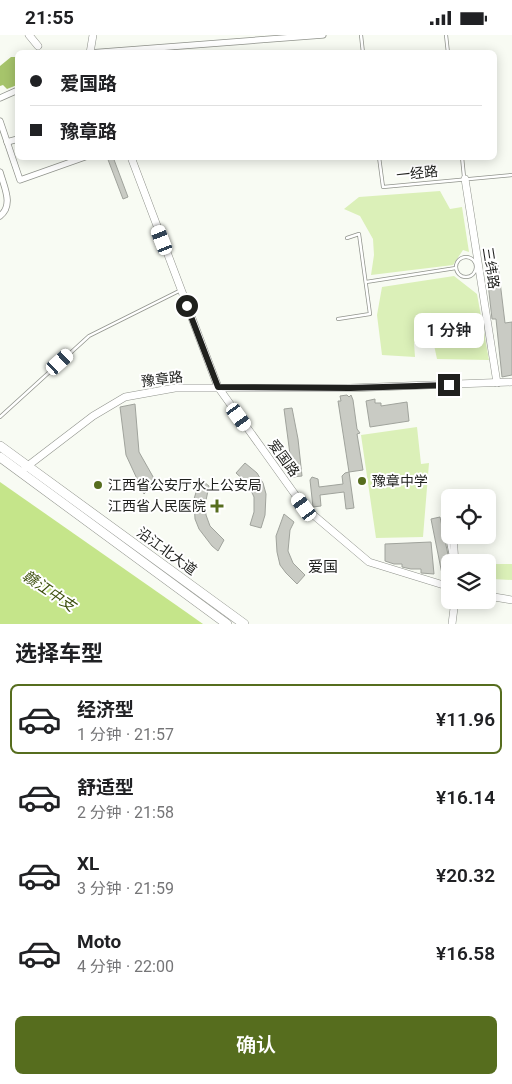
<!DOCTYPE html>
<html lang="zh">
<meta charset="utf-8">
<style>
:root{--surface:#fff;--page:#f6f6f6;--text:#202124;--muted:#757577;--line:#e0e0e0;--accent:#566d1e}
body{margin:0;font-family:Roboto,"Noto Sans SC",sans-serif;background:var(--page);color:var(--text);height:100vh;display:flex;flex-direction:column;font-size:19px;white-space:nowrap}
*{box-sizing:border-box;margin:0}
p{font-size:16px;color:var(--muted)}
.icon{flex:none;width:28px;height:28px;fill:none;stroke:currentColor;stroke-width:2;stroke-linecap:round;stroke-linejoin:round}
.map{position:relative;height:589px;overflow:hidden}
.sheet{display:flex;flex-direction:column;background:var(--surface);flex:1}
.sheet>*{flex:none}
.banner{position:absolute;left:15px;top:15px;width:482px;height:110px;border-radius:8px;box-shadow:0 2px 12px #0003;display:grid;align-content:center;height:110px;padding:0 15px;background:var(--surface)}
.controls{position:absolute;left:441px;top:454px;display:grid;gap:10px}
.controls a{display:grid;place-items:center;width:55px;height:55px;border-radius:8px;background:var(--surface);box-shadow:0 2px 12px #0003;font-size:25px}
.end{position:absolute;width:22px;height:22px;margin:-11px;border:6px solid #1f201d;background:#fff;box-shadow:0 0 0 2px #fff}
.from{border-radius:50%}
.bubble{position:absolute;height:35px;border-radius:8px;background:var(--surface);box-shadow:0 2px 12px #0003;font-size:16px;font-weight:600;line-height:35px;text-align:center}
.car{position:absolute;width:15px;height:30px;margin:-15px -8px;border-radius:6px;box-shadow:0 0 4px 1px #0007;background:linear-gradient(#fff 24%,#345 0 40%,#fff 0 76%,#345 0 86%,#fff 0)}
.banner b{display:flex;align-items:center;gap:18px;height:48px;font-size:19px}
.banner b+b{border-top:1px solid var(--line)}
.banner i{width:12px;height:12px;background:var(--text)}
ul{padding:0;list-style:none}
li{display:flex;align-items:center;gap:15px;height:70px;margin:0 10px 8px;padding:0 5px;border:2px solid transparent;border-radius:8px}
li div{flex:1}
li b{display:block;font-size:19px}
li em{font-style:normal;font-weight:600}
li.active{border-color:var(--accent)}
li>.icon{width:45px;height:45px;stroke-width:1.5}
h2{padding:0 15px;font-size:22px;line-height:60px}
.cta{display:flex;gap:10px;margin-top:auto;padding:10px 15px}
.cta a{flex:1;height:58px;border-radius:8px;background:var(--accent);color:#fff;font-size:20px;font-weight:600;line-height:58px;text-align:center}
.status{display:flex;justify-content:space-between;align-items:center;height:35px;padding:0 25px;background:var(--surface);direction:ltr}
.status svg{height:14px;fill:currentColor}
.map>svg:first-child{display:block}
.green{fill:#dbf0b8}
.forest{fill:#a6c46b}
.water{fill:#c5e58a}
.building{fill:#c9cbc4;stroke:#a0a39c}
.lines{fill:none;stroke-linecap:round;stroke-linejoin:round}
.service-casing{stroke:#90938c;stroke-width:4}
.minor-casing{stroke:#90938c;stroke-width:7}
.tertiary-casing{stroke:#90938c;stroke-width:8}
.primary-casing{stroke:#90938c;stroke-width:10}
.service{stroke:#fff;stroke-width:2.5}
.minor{stroke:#fff;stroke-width:5.5}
.tertiary{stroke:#fff;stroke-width:7}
.primary{stroke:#fff;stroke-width:9}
.route{stroke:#1f201d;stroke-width:6}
.poi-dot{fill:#566d1e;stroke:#fff;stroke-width:2}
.labels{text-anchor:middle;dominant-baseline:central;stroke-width:4;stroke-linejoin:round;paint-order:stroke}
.street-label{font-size:14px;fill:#1f201d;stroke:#fff}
.poi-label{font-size:14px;fill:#1f201d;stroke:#fff;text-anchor:start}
.neighbourhood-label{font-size:15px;fill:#1f201d;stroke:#fff}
.water-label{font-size:15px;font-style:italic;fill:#3c4f0d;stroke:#fff}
</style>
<div class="status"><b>21:55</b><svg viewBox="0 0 49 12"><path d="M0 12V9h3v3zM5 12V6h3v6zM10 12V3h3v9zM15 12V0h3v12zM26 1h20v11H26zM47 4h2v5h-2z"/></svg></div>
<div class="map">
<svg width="512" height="589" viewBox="0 0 512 589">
<rect width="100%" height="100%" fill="#f8fbf3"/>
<!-- green -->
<g class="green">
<polygon points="440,156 450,174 462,172 469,217 463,215 453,230 371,240 374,220 373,204 360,181 344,174 359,162"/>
<polygon points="454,241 477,259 489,325 437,324 434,310 414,308 415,322 382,320 377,280 382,252"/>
<polygon points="417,392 421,429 429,428 423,502 376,503 361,400"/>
<path d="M494,529H512V545L493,544C490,539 489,533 494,529Z"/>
</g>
<!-- forest -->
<polygon class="forest" points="11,22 17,22 17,50 7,54 3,50 0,51 0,31"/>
<!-- water -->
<polygon class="water" points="0,447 186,577 203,589 0,589"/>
<!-- building -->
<g class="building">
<polygon points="107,122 113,122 128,162 123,164"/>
<polygon points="498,230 505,288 512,287 512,340 502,342 496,284 492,284 486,231"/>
<polygon points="347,360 349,362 351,360 353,365 357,394 360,398 357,399 363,435 349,437 338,366 341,366 340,361"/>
<polygon points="375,364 375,368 381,368 381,371 407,367 409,386 370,392 366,366"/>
<polygon points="135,369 139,417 156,447 144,459 126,420 120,372"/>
<polygon points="292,373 298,404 302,441 293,442 284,374"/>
<polygon points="245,428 257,438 263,448 266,459 265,480 261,493 250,490 254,477 254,462 248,449 236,438"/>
<polygon points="349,437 354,473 346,474 344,457 320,460 321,471 313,472 310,445 312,442 318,444 319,452 343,449 342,441 345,438"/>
<polygon points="200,444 209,451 205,470 206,480 210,491 224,505 218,516 212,511 199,494 195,484 194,464"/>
<polygon points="488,477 493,477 494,492 488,492"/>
<polygon points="284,479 294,487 290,495 288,516 293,528 305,540 297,549 286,538 280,530 277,517 276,501"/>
<polygon points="440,482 450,529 450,537 442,539 431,484"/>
<polygon points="431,507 434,539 421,538 421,534 411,534 402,532 402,529 394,529 385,526 385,509"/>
</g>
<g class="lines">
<!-- service casing -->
<g class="service-casing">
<g id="service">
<polyline points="361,0 363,18"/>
<polyline points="446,0 448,18"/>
<polyline points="379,122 383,152 512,140"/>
<polyline points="462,122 464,142"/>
<circle cx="466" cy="232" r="10"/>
<polyline points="366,247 456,233"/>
<polyline points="338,284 370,279 359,199 347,203"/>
<polyline points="0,382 89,301 179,256"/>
<polyline points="443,481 451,521"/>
</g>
</g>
<!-- minor casing -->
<g class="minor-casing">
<g id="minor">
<polyline points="89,18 323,0"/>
<polyline points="0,63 18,55"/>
<polyline points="0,86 20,145 85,122"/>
<polyline points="7,107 18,104"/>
<path d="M0,137C4,152 14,170 0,181"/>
</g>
</g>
<!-- tertiary casing -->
<g class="tertiary-casing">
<g id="tertiary">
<polyline points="29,0 38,11"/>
<polyline points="90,18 93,0"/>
<polyline points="131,122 218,352 304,472 369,527 450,552"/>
<polyline points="465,144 497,348"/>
<polyline points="25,433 93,381 125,362 175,353 350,353 512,347"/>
<polyline points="453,500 455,528"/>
<polyline points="488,561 512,565"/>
<polyline points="452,589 455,565"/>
</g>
</g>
<!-- primary casing -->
<g class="primary-casing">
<g id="primary">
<polyline points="0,411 244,589"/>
<polyline points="0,422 227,589"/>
</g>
</g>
<!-- service -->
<use href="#service" class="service"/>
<!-- minor -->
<use href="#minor" class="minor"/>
<!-- tertiary -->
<use href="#tertiary" class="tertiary"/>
<!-- primary -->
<use href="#primary" class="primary"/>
</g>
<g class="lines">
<!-- route -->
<polyline class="route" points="187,271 218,352 350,353 449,350"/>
</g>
<!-- markers -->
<g class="poi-dot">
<circle cx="362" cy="446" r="5"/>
<circle cx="98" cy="450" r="5"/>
<path d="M214.5 463.5h5v5h5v5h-5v5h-5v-5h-5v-5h5z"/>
</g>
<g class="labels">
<!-- street labels -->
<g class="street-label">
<text transform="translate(417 138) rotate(-6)">一经路</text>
<text transform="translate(491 233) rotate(81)">三纬路</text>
<text transform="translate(162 344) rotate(-7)">豫章路</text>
<text transform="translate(284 423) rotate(54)">爱国路</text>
<text transform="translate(167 516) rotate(36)">沿江北大道</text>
</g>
<!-- poi labels -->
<g class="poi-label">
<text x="372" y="446">豫章中学</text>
<text x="108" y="450">江西省公安厅水上公安局</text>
<text x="206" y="471" text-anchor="end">江西省人民医院</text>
</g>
<!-- neighbourhood labels -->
<g class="neighbourhood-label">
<text x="323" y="532">爱国</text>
</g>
<!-- water labels -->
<g class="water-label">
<text transform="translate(49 556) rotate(34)">赣江中支</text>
</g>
</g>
</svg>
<div class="controls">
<a><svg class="icon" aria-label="locate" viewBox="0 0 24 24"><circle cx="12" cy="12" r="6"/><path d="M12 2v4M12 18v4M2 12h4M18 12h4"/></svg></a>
<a><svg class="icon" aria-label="layers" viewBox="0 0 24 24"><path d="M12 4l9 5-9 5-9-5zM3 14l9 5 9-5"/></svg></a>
</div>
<i class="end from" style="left:187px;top:271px"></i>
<i class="end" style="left:449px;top:350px"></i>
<div class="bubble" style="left:414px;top:278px;width:70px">1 分钟</div>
<i class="car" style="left:162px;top:205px;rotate:339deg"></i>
<i class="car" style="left:60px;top:327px;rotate:48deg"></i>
<i class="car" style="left:239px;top:382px;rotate:144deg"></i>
<i class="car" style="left:304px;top:472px;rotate:324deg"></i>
<div class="banner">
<b><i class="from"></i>爱国路</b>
<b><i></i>豫章路</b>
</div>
</div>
<section class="sheet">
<h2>选择车型</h2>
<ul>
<li class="active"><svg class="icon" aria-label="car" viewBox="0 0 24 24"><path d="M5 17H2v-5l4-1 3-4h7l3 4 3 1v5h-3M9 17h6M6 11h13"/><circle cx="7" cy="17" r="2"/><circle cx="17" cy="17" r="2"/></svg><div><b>经济型</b><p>1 分钟 · 21:57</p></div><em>¥11.96</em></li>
<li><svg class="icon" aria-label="car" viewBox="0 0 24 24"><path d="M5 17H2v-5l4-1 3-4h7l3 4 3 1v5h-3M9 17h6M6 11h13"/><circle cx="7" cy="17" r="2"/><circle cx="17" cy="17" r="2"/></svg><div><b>舒适型</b><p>2 分钟 · 21:58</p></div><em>¥16.14</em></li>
<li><svg class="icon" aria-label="car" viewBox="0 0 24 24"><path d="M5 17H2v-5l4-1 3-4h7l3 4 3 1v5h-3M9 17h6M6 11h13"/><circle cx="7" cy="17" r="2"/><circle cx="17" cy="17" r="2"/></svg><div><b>XL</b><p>3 分钟 · 21:59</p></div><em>¥20.32</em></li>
<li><svg class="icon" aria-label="car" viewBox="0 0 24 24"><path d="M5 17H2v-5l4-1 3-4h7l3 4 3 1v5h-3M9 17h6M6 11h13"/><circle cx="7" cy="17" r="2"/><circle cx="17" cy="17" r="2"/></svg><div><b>Moto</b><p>4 分钟 · 22:00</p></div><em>¥16.58</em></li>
</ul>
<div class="cta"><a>确认</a></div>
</section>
